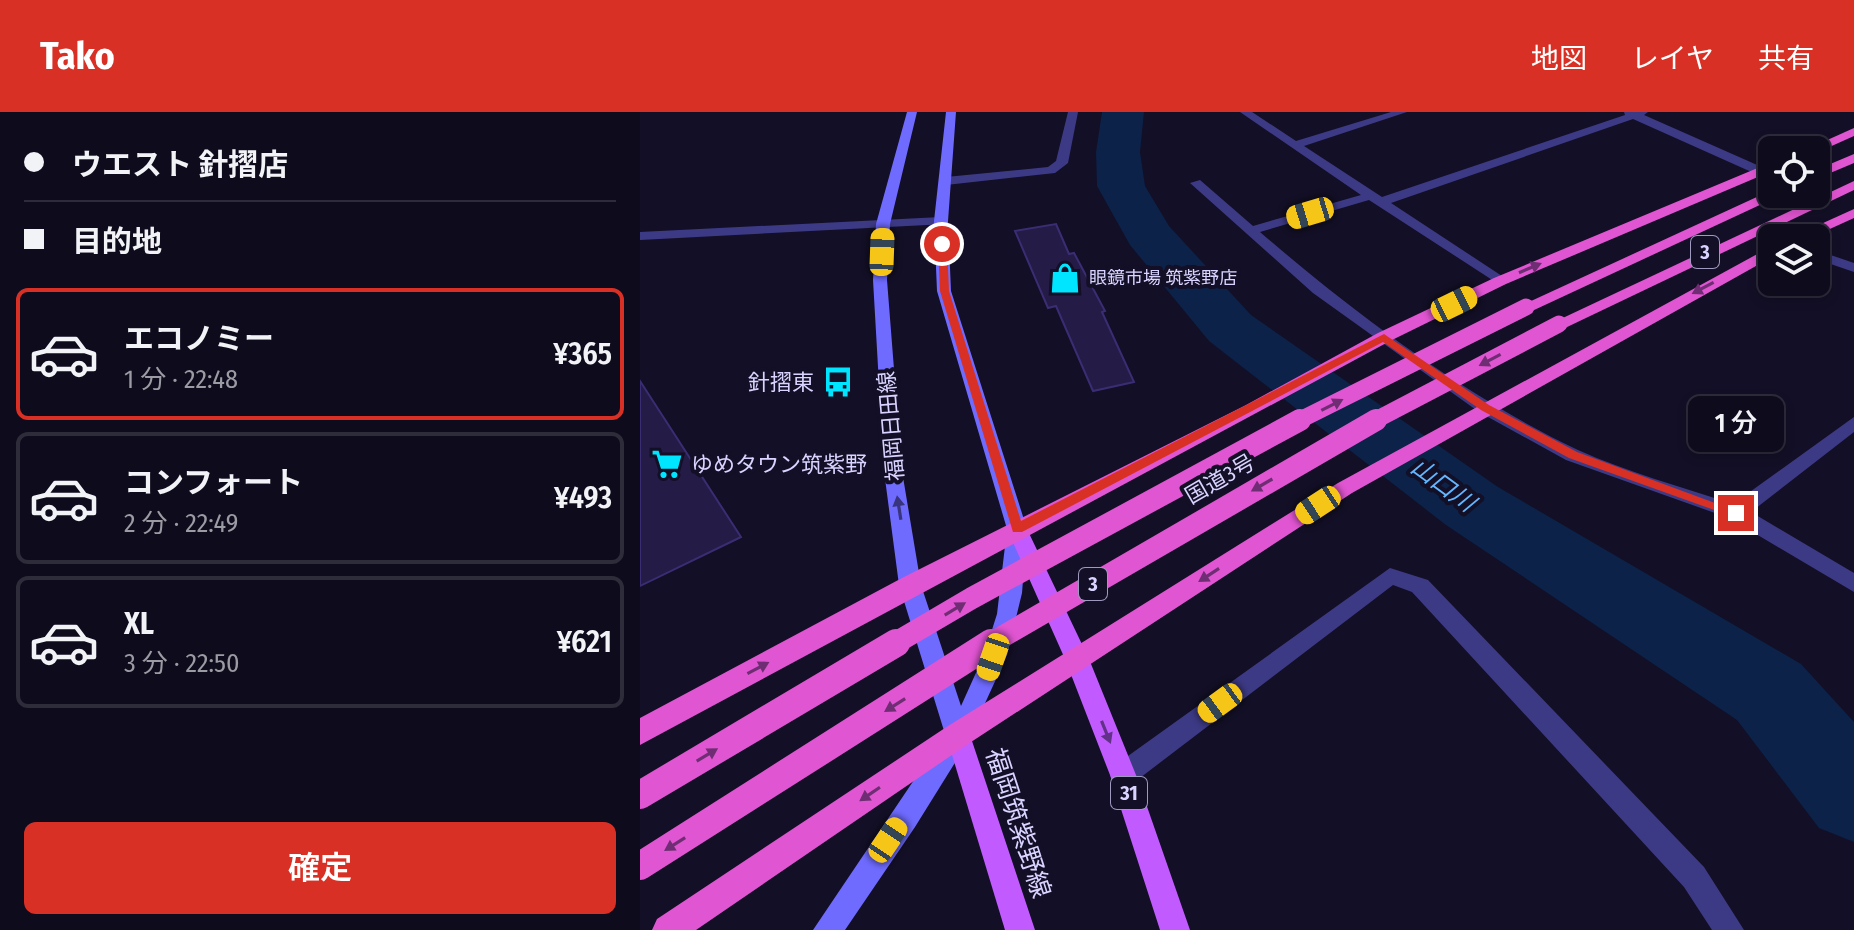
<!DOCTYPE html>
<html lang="ja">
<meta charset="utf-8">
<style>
:root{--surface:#0e0b1c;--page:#171425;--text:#f1f3f6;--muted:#9b9ba3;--line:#2e2b3b;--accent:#d93025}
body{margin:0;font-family:"Fira Sans Condensed","Noto Sans JP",sans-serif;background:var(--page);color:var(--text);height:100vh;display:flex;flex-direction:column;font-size:30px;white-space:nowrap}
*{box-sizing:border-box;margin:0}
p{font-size:26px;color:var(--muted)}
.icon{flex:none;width:44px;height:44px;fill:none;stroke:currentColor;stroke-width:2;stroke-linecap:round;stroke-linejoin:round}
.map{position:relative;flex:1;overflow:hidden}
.panel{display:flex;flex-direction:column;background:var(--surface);width:640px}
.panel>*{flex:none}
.banner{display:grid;align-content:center;height:176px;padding:0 24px;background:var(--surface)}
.buttons{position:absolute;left:1118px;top:24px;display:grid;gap:16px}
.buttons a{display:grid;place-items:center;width:72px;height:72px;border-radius:12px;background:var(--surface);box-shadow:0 4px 12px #0003,0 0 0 2px var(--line);font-size:40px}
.end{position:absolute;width:36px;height:36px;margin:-18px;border:10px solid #d93025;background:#fff;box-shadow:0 0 0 4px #fff}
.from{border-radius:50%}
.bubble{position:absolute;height:56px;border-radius:12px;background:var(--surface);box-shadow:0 4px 12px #0003,0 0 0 2px var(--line);font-size:26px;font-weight:600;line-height:56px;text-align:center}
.car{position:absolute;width:24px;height:48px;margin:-24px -12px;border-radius:10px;box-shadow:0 0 6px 2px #0007;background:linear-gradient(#f5c518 24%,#345 0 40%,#f5c518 0 76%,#345 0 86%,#f5c518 0)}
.banner b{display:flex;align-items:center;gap:28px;height:76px;font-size:30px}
.banner b+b{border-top:2px solid var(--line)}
.banner i{width:20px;height:20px;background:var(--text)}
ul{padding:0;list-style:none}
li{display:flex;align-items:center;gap:24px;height:132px;margin:0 16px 12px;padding:0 8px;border:4px solid var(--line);border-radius:12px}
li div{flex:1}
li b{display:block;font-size:30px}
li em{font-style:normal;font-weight:600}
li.active{border-color:var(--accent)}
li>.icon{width:72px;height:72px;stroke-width:1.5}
.action{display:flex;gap:16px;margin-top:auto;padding:16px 24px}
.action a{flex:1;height:92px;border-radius:12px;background:var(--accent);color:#fff;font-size:32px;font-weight:600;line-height:92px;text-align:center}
header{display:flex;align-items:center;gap:48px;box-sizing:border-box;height:112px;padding:0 40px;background:var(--accent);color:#fff}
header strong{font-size:38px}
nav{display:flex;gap:44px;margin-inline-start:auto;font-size:28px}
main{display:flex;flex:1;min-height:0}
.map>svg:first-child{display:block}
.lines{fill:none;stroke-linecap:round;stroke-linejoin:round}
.river{fill:#0c2248;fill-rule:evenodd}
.building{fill:#241b47;stroke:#3b2d73;stroke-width:2}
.service{fill:#3d3a85;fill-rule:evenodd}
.minor{fill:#3d3a85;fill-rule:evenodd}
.tertiary{fill:#3d3a85;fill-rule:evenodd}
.secondary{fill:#6f6bff;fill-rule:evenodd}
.primary{fill:#c25bff;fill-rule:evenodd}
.trunk{fill:#e055d1;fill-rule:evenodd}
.trunk-bridge-far2{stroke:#e055d1;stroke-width:17}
.trunk-bridge-far1{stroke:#e055d1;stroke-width:22}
.trunk-bridge{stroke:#e055d1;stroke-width:28}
.oneway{fill:#6f2e73}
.oneway2{fill:#38347d}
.oneway3{fill:#623188}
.route{fill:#d93025}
.labels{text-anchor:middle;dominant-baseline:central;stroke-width:8;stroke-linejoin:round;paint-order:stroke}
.far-poi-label{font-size:18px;fill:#d9d4ff;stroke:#130f26;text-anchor:start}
.shield{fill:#130f26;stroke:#9e99be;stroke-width:2}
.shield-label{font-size:20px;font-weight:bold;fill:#d9d4ff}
.poi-label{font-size:22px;fill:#d9d4ff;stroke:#130f26;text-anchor:end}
.street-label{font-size:22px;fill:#d9d4ff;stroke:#130f26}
.water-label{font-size:24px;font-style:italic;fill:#62b6ff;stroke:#130f26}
.near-street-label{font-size:26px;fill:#d9d4ff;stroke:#130f26}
</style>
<header>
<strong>Tako</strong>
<nav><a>地図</a><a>レイヤ</a><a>共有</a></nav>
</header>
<main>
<section class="panel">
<div class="banner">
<b><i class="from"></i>ウエスト 針摺店</b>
<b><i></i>目的地</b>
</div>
<ul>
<li class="active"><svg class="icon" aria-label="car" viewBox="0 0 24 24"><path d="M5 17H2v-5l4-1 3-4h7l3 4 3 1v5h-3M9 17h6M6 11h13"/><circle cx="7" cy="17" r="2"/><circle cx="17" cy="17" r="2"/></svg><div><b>エコノミー</b><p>1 分 · 22:48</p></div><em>¥365</em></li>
<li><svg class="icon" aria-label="car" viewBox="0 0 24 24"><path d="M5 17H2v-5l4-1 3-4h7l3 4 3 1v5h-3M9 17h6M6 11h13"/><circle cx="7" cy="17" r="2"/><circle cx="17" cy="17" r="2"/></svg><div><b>コンフォート</b><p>2 分 · 22:49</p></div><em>¥493</em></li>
<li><svg class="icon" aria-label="car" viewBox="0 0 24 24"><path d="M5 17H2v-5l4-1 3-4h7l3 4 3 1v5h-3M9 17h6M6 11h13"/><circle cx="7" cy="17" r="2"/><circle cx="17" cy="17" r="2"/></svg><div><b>XL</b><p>3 分 · 22:50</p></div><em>¥621</em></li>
</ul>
<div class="action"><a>確定</a></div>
</section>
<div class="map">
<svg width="1214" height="818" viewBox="0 0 1214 818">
<rect width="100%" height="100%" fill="#130f26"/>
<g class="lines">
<!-- river -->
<polygon class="river" points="462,0 504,0 500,40 505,74 529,114 611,203 858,375 1161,552 1214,610 1214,730 1179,716 1097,608 806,413 569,229 490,133 457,74 456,40"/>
</g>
<!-- building -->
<g class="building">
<polygon points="416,112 429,142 434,141 465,199 462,200 494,270 453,279 416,194 408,196 375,119"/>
<polygon points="0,269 101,425 0,474"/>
</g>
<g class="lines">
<!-- service -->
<polygon class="service" points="750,456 788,468 1064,755 1104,818 1072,818 1044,775 772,480 753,473 492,672 483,675 474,672 470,663 474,654"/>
<!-- minor -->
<g class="minor">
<polygon points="428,0 438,0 428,51 415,61 306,73 300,69 306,65 408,55 416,49"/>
<path d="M600,0H612L656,29L751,0H767L664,34L742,85L985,3L984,0H1008L1004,3L1124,56V62H1116L993,7L751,91L865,166V172L860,173L729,88L620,120C714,201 826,285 938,338C987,360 1042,375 1093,392L1214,305V320L1111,400L1214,461V480L1089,406L926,348L839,300L673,181L550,71L560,68L613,114L721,83Z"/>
<polygon points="1176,138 1214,151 1214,160 1176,147"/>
</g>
<!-- tertiary -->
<polygon class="tertiary" points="301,105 306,106 306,112 0,128 0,120"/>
<!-- secondary -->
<polygon class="secondary" points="267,0 277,0 250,112 247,168 262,359 281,473 321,594 344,543 357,502 367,417 297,179 294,109 306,0 316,0 308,109 311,179 387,417 382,481 367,543 326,633 275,715 205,818 173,818 305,622 259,473 244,359 233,168 236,112"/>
<!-- primary -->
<g class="primary">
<polygon points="377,409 384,412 387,417 449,547 496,663 550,818 520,818 470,663 425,547 367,417 370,412"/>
<polygon points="318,612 327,615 330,623 395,818 365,818 306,623 309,615"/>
</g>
<!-- trunk -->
<g class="trunk">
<polygon points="1214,16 1214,24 1176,41 1165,38"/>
<polygon points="1214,42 1214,51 1176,67 1176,58"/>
<polygon points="1132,50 1132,59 866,172 750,229 0,633 0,606 262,466 606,293 738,221 854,166"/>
<polygon points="1214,69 1214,78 925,216 919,217 910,212"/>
<polygon points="1132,78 1132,82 1139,82 1137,85 892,199 886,200 878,195"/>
<polygon points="1214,97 1214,106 1170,126 1150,126"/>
<polygon points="1132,134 1132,145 712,381 328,632 56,818 12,818 17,807 308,614 698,371"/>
</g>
<!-- trunk-bridge-far2 -->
<g class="trunk-bridge-far2">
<polyline points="656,310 886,195"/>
<polyline points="732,310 919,212"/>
</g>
<!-- trunk-bridge-far1 -->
<g class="trunk-bridge-far1">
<polyline points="252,533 332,486 660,308"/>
<polyline points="348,533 736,308"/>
</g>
<!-- trunk-bridge -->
<g class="trunk-bridge">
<polyline points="0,683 256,531"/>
<polyline points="0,754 351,531"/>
</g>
</g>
<!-- one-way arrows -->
<defs><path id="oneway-solid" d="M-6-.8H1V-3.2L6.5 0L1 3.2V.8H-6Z" transform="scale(2)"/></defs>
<g class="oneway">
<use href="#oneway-solid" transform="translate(890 156) rotate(-23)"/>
<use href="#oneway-solid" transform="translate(1063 176) rotate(152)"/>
<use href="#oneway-solid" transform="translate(850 248) rotate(152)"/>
<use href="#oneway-solid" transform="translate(692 293) rotate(-27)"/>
<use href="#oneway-solid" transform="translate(622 373) rotate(150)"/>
<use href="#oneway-solid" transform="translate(569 463) rotate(147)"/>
<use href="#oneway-solid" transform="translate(315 497) rotate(-31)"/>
<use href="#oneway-solid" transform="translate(118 556) rotate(-28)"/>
<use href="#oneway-solid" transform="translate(255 593) rotate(148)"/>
<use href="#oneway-solid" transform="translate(67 643) rotate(-31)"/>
<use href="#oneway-solid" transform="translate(230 682) rotate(146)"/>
<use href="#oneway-solid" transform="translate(35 732) rotate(148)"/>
</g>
<use class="oneway2" href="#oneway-solid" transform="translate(259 396) rotate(-99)"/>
<use class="oneway3" href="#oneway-solid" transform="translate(466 620) rotate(68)"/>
<!-- route -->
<polygon class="route" points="302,130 307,132 309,179 381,409 744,222 849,293 937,340 1102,401 1091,404 929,346 841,298 743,230 382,420 373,420 300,179 298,132"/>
<!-- icons -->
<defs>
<g id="shop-bare" transform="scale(2.4)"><path d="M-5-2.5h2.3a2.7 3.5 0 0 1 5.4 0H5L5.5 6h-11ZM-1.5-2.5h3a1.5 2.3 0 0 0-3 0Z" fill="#00e5ff" stroke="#130f26" stroke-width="2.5" paint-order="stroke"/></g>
<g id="bus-bare" transform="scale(2.4)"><path d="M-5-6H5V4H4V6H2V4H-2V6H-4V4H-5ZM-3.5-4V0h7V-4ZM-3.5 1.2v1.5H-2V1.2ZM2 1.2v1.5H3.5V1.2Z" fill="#00e5ff" stroke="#130f26" stroke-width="2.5" paint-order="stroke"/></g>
<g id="supermarket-bare" transform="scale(2.4)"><path d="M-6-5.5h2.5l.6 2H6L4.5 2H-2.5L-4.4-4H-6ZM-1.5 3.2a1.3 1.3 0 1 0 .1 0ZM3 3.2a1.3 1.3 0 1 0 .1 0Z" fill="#00e5ff" stroke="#130f26" stroke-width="2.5" paint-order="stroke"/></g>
</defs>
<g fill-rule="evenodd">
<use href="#shop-bare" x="425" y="166"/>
<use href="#bus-bare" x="198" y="270"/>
<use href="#supermarket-bare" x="27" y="352"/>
</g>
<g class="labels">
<!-- far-poi labels -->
<g class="far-poi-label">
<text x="449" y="166">眼鏡市場 筑紫野店</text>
</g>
<!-- shield labels -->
<g class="shield">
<rect x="1051" y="124" width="28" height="32" rx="6"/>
<rect x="439" y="456" width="28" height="32" rx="6"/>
<rect x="471" y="665" width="36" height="32" rx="6"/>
</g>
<g class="shield-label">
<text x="1065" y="140">3</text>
<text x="453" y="472">3</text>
<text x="489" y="681">31</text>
</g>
<!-- poi labels -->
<g class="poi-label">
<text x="174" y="270">針摺東</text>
<text x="51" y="352" text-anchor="start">ゆめタウン筑紫野</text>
</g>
<!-- street labels -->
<g class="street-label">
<text transform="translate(251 314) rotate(-95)">福岡日田線</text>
<text transform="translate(580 367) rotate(-30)">国道3号</text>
</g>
<!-- water labels -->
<g class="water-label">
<text transform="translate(803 373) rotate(36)">山口川</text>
</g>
<!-- near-street labels -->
<g class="near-street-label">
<text transform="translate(378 711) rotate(72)">福岡筑紫野線</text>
</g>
</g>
</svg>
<div class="buttons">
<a><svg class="icon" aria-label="locate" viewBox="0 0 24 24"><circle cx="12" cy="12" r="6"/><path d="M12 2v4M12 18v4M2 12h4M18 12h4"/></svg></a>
<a><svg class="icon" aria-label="layers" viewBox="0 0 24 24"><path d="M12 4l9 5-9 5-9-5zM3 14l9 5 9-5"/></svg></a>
</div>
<i class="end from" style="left:302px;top:132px"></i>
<i class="end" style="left:1096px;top:401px"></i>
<div class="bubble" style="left:1048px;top:284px;width:96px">1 分</div>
<i class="car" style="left:670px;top:101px;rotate:253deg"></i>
<i class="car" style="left:242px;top:140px;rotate:2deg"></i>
<i class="car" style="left:814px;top:192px;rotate:64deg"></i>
<i class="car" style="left:678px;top:393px;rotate:237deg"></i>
<i class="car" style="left:353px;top:545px;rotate:199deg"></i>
<i class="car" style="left:580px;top:591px;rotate:234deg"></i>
<i class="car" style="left:248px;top:728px;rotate:34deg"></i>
</div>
</main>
